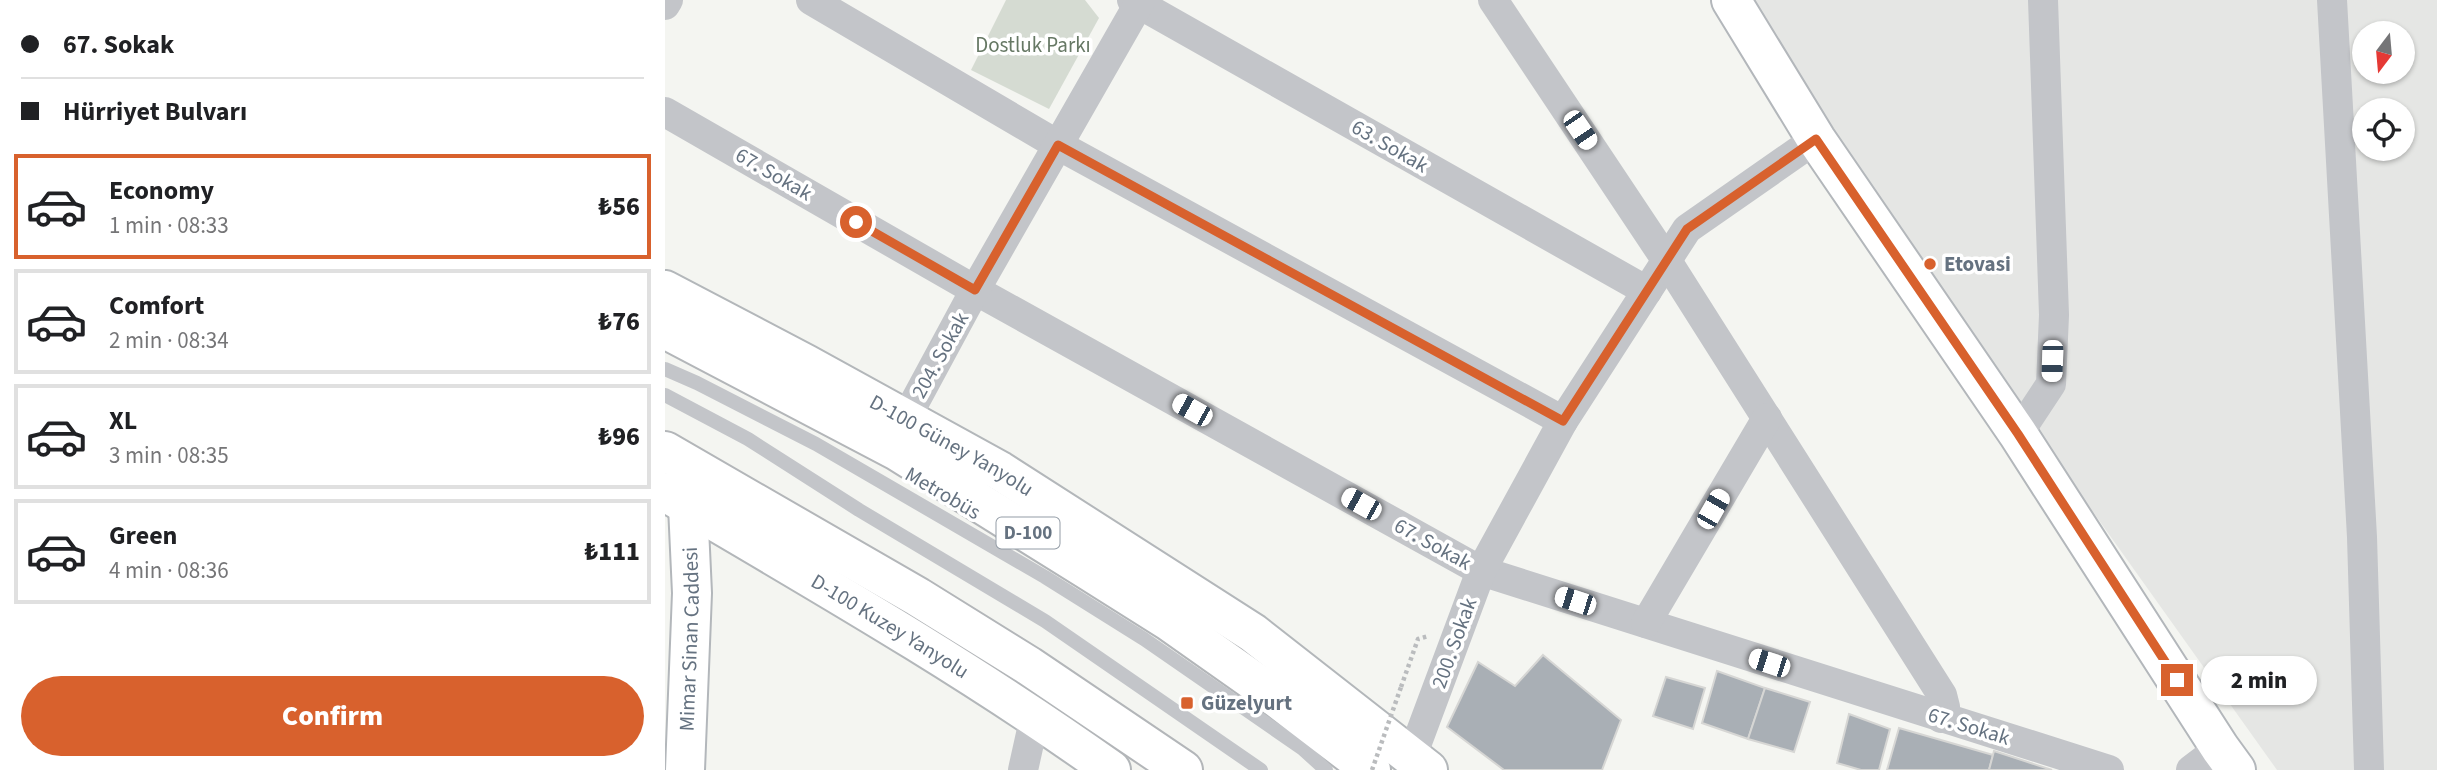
<!DOCTYPE html>
<meta charset="utf-8">
<style>
:root{--surface:#fff;--page:#f6f6f6;--text:#202124;--muted:#757577;--line:#e0e0e0;--accent:#d8612d}
body{margin:0;font-family:"Source Sans 3",sans-serif;background:var(--page);color:var(--text);height:100vh;display:flex;flex-direction:column;font-size:26px;white-space:nowrap}
*{box-sizing:border-box;margin:0}
p{font-size:23px;color:var(--muted)}
.icon{flex:none;width:38px;height:38px;fill:none;stroke:currentColor;stroke-width:2;stroke-linecap:round;stroke-linejoin:round}
.map{position:relative;flex:1;overflow:hidden}
.panel{display:flex;flex-direction:column;background:var(--surface);width:665px}
.panel>*{flex:none}
.hud{display:grid;align-content:center;height:154px;padding:0 21px;background:var(--surface)}
.needle{width:46px;rotate:196deg}
.controls{position:absolute;left:1687px;top:21px;display:grid;gap:14px}
.controls a{display:grid;place-items:center;width:63px;height:63px;border-radius:50%;background:var(--surface);box-shadow:0 2px 5px #0004;font-size:35px}
.end{position:absolute;width:32px;height:32px;margin:-16px;border:9px solid #d8612d;background:#fff;box-shadow:0 0 0 4px #fff}
.from{border-radius:50%}
.bubble{position:absolute;height:49px;border-radius:24px;background:var(--surface);box-shadow:0 2px 5px #0004;font-size:23px;font-weight:800;line-height:49px;text-align:center}
.car{position:absolute;width:21px;height:42px;margin:-21px -10px;border-radius:9px;box-shadow:0 0 5px 2px #0007;background:linear-gradient(#fff 24%,#345 0 40%,#fff 0 76%,#345 0 86%,#fff 0)}
.hud b{display:flex;align-items:center;gap:24px;height:66px;font-size:26px}
.hud b+b{border-top:2px solid var(--line)}
.hud i{width:18px;height:18px;background:var(--text)}
ul{padding:0;list-style:none}
li{display:flex;align-items:center;gap:21px;height:105px;margin:0 14px 10px;padding:0 7px;border:4px solid var(--line);border-radius:0px}
li div{flex:1}
li b{display:block;font-size:26px}
li em{font-style:normal;font-weight:800}
li.current{border-color:var(--accent)}
li>.icon{width:63px;height:63px;stroke-width:1.5}
.button{display:flex;gap:14px;margin-top:auto;padding:14px 21px}
.button a{flex:1;height:80px;border-radius:42px;background:var(--accent);color:#fff;font-size:28px;font-weight:800;line-height:80px;text-align:center}
main{display:flex;flex:1;min-height:0}
.map>svg:first-child{display:block}
.built{fill:#e5e6e4;fill-rule:evenodd}
.green{fill:#d5dbd2}
.building{fill:#a9afb5;stroke:#d6d6d4;stroke-width:2}
.lines{fill:none;stroke-linecap:round;stroke-linejoin:round}
.secondary-casing{stroke:#b3b7bb;stroke-width:42}
.primary-casing{stroke:#b3b7ba;stroke-width:42}
.trunk-casing{stroke:#b3b6b9;stroke-width:42}
.path{stroke:#babcbe;stroke-width:4.5;stroke-dasharray:3.5 3.5;stroke-linecap:butt}
.service{stroke:#c3c5c9;stroke-width:14}
.minor{stroke:#c3c5c9;stroke-width:30}
.secondary{stroke:#fff;stroke-width:38}
.primary{stroke:#fff;stroke-width:38}
.trunk{stroke:#fff;stroke-width:38}
.path-bridge{stroke:#babcbe;stroke-width:4.5;stroke-dasharray:3.5 3.5;stroke-linecap:butt}
.route{stroke:#d8612d;stroke-width:9}
.poi-dot{fill:#d8612d;stroke:#fff;stroke-width:2.5}
.labels{text-anchor:middle;dominant-baseline:central;stroke-width:7;stroke-linejoin:round;paint-order:stroke}
.shield{fill:#fff;stroke:#939ca6;stroke-width:2}
.shield-label{font-size:19px;font-weight:bold;fill:#657280}
.park-label{font-size:21px;fill:#667864;stroke:#fff}
.street-label{font-size:21px;fill:#657280;stroke:#fff}
.poi-label{font-size:21px;font-weight:bold;fill:#657280;stroke:#fff;text-anchor:start}
</style>
<main>
<section class="panel">
<div class="hud">
<b><i class="from"></i>67. Sokak</b>
<b><i></i>Hürriyet Bulvarı</b>
</div>
<ul>
<li class="current"><svg class="icon" aria-label="car" viewBox="0 0 24 24"><path d="M5 17H2v-5l4-1 3-4h7l3 4 3 1v5h-3M9 17h6M6 11h13"/><circle cx="7" cy="17" r="2"/><circle cx="17" cy="17" r="2"/></svg><div><b>Economy</b><p>1 min · 08:33</p></div><em>₺56</em></li>
<li><svg class="icon" aria-label="car" viewBox="0 0 24 24"><path d="M5 17H2v-5l4-1 3-4h7l3 4 3 1v5h-3M9 17h6M6 11h13"/><circle cx="7" cy="17" r="2"/><circle cx="17" cy="17" r="2"/></svg><div><b>Comfort</b><p>2 min · 08:34</p></div><em>₺76</em></li>
<li><svg class="icon" aria-label="car" viewBox="0 0 24 24"><path d="M5 17H2v-5l4-1 3-4h7l3 4 3 1v5h-3M9 17h6M6 11h13"/><circle cx="7" cy="17" r="2"/><circle cx="17" cy="17" r="2"/></svg><div><b>XL</b><p>3 min · 08:35</p></div><em>₺96</em></li>
<li><svg class="icon" aria-label="car" viewBox="0 0 24 24"><path d="M5 17H2v-5l4-1 3-4h7l3 4 3 1v5h-3M9 17h6M6 11h13"/><circle cx="7" cy="17" r="2"/><circle cx="17" cy="17" r="2"/></svg><div><b>Green</b><p>4 min · 08:36</p></div><em>₺111</em></li>
</ul>
<div class="button"><a>Confirm</a></div>
</section>
<div class="map">
<svg width="1772" height="770" viewBox="0 0 1772 770">
<rect width="100%" height="100%" fill="#f4f5f1"/>
<!-- built -->
<path class="built" d="M1063,0H1772V770H1612ZM1699,33H1738V72H1699ZM1699,110H1738V149H1699Z"/>
<!-- green -->
<polygon class="green" points="341,0 420,0 434,18 384,109 306,70"/>
<!-- building -->
<g class="building">
<polygon points="878,655 956,720 937,770 839,770 782,727 813,662 850,686"/>
<polygon points="1052,671 1100,688 1083,739 1037,723"/>
<polygon points="1001,677 1040,688 1028,729 988,716"/>
<polygon points="1100,688 1145,702 1129,752 1083,739"/>
<polygon points="1184,714 1225,729 1214,770 1196,770 1172,763"/>
<polygon points="1234,728 1328,755 1324,770 1222,770"/>
<polygon points="1329,751 1387,770 1324,770"/>
</g>
<g class="lines">
<!-- secondary casing -->
<g class="secondary-casing">
<g id="secondary">
<polyline points="1066,0 1151,139 1353,434 1555,748 1571,770"/>
<path id="s1" d="M20,770L27,593L23,506"/>
</g>
</g>
<!-- primary casing -->
<g class="primary-casing">
<g id="primary">
<path id="s2" d="M0,290L141,364L335,471L588,633L763,770"/>
<path id="s3" d="M0,492C151,581 303,668 446,770"/>
</g>
</g>
<!-- trunk casing -->
<g class="trunk-casing">
<g id="trunk">
<polyline points="0,329 232,451 424,571 505,622 600,689 706,770"/>
<polyline points="0,451 253,597 364,666 518,770"/>
</g>
</g>
<!-- path -->
<polyline class="path" points="736,687 753,639 763,636"/>
<!-- service -->
<g class="service">
<polyline points="0,369 32,383 151,444 380,577 479,639 638,749 661,770"/>
<polyline points="0,395 83,439 194,510 380,621 596,770"/>
</g>
<!-- minor -->
<g class="minor">
<polyline points="146,0 393,145 898,421 1022,229 1151,139"/>
<polyline points="467,0 982,291"/>
<polyline points="828,0 1002,261 1277,695 1280,707 1276,718"/>
<polyline points="1667,0 1697,537 1704,770"/>
<polyline points="0,5 3,0"/>
<polyline points="0,112 310,290 816,571 1444,770"/>
<polyline points="241,418 310,290 476,0"/>
<polyline points="1353,434 1386,384 1389,315 1378,0"/>
<polyline points="981,623 1102,418"/>
<polyline points="747,756 816,571 898,421"/>
<polyline points="358,770 370,716"/>
<polyline points="1526,770 1555,748"/>
</g>
<!-- secondary -->
<use href="#secondary" class="secondary"/>
<!-- primary -->
<use href="#primary" class="primary"/>
<!-- trunk -->
<use href="#trunk" class="trunk"/>
<!-- path-bridge -->
<polyline class="path-bridge" points="707,770 736,687"/>
</g>
<g class="lines">
<!-- route -->
<polyline class="route" points="191,222 310,290 393,145 898,421 1022,229 1151,139 1353,434 1512,680"/>
</g>
<!-- markers -->
<g class="poi-dot">
<circle cx="1265" cy="264" r="7"/>
<rect x="515" y="696" width="14" height="14" rx="3.5"/>
</g>
<g class="labels">
<!-- shield labels -->
<rect class="shield" x="331.5" y="517.5" width="63" height="31" rx="5"/>
<g class="shield-label">
<text x="363" y="533">D-100</text>
</g>
<!-- park labels -->
<g class="park-label">
<text x="368" y="45">Dostluk Parkı</text>
</g>
<!-- street labels -->
<g class="street-label">
<text transform="translate(725 146) rotate(30)">63. Sokak</text>
<text transform="translate(109 174) rotate(30)">67. Sokak</text>
<text transform="translate(275 355) rotate(-61)">204. Sokak</text>
<text stroke="none"><textPath href="#s2" startOffset="326">D-100 Güney Yanyolu</textPath></text>
<text transform="translate(278 493) rotate(30)">Metrobüs</text>
<text transform="translate(768 544) rotate(29)">67. Sokak</text>
<text stroke="none"><textPath href="#s3" startOffset="262">D-100 Kuzey Yanyolu</textPath></text>
<text stroke="none"><textPath href="#s1" startOffset="131">Mimar Sinan Caddesi</textPath></text>
<text transform="translate(789 643) rotate(-70)">200. Sokak</text>
<text transform="translate(1304 726) rotate(17)">67. Sokak</text>
</g>
<!-- poi labels -->
<g class="poi-label">
<text x="1279" y="264">Etovasi</text>
<text x="536" y="703">Güzelyurt</text>
</g>
</g>
</svg>
<div class="controls">
<a><svg class="needle" viewBox="-14 -14 28 28"><path d="M0-13l5 13h-10z" fill="#e53935"/><path d="M0 13l5-13h-10z" fill="#757577"/></svg></a>
<a><svg class="icon" aria-label="locate" viewBox="0 0 24 24"><circle cx="12" cy="12" r="6"/><path d="M12 2v4M12 18v4M2 12h4M18 12h4"/></svg></a>
</div>
<i class="end from" style="left:191px;top:222px"></i>
<i class="end" style="left:1512px;top:680px"></i>
<div class="bubble" style="left:1536px;top:656px;width:116px">2 min</div>
<i class="car" style="left:915px;top:130px;rotate:146deg"></i>
<i class="car" style="left:1387px;top:361px;rotate:182deg"></i>
<i class="car" style="left:527px;top:410px;rotate:299deg"></i>
<i class="car" style="left:696px;top:504px;rotate:299deg"></i>
<i class="car" style="left:1048px;top:509px;rotate:30deg"></i>
<i class="car" style="left:910px;top:601px;rotate:288deg"></i>
<i class="car" style="left:1104px;top:663px;rotate:288deg"></i>
</div>
</main>
